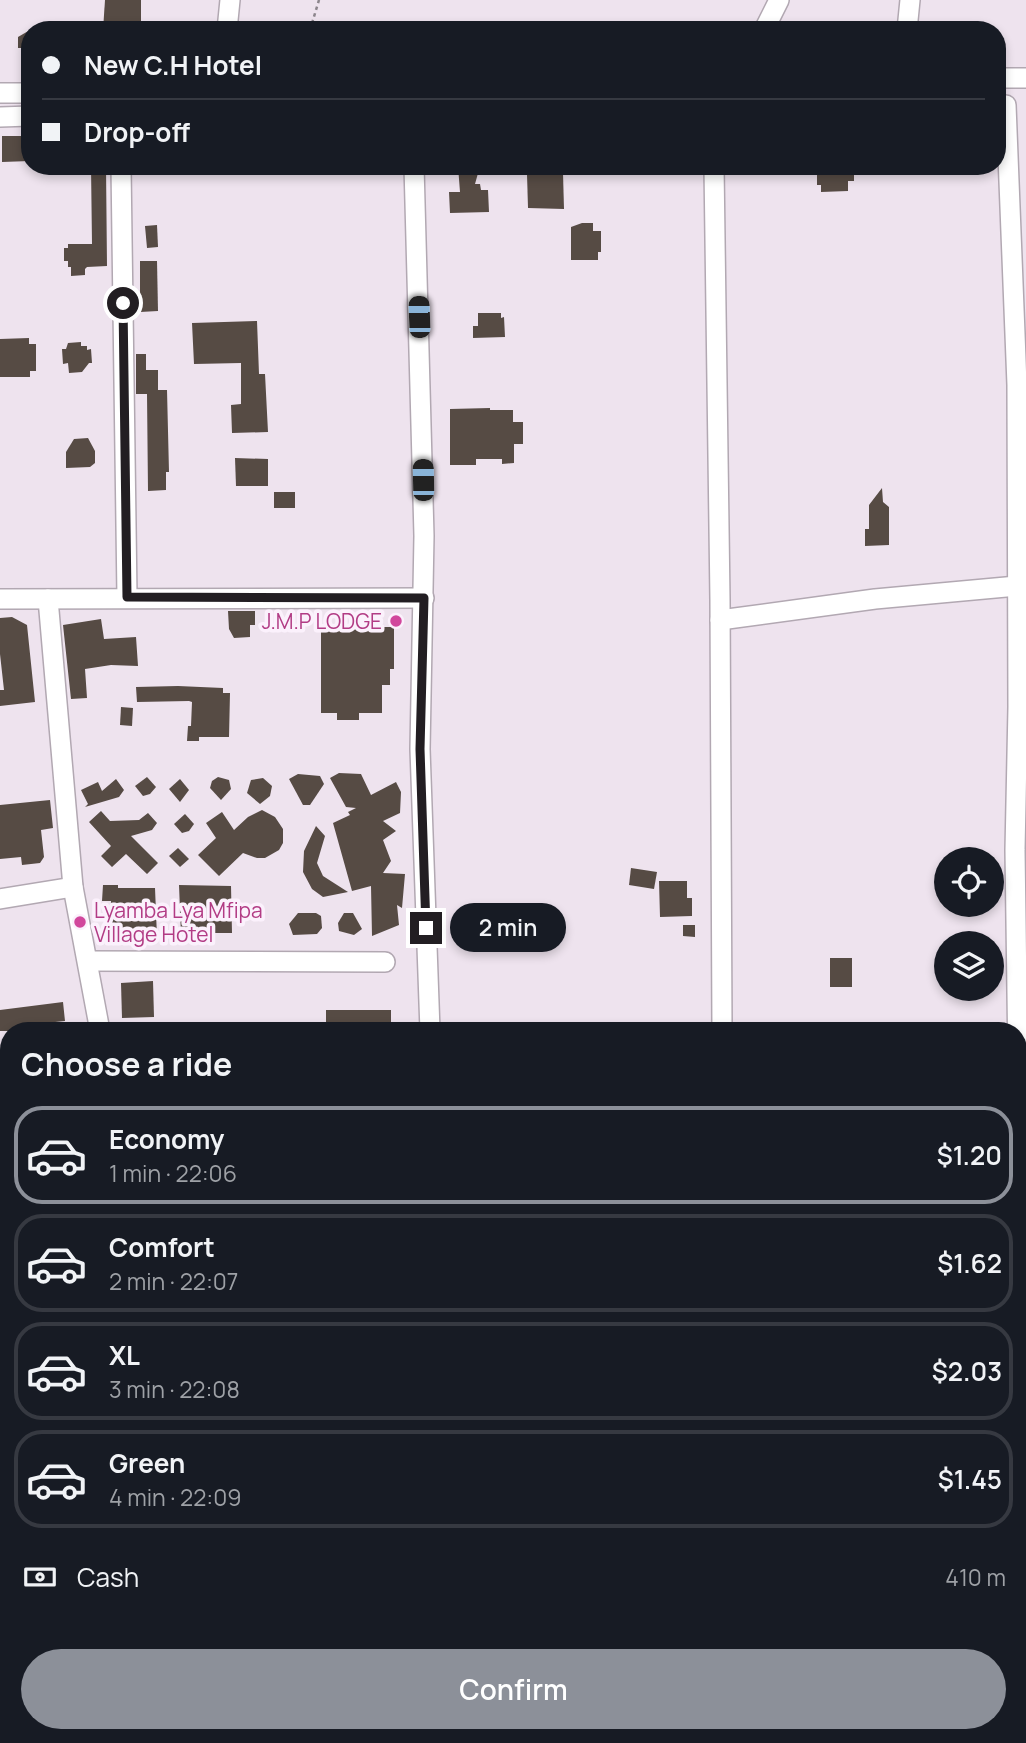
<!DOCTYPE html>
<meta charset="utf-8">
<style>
:root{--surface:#171b24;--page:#20242c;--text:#f1f3f6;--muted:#9ea1a6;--line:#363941;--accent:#8c9099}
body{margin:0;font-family:Manrope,sans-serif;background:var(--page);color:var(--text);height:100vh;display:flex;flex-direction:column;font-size:26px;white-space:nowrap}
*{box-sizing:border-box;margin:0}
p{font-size:23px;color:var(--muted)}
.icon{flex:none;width:38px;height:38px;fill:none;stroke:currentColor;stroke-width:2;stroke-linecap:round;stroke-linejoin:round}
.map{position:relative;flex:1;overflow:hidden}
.details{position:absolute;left:0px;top:1022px;width:1027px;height:721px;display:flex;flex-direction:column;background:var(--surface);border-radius:28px 28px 0 0;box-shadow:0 4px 10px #0003}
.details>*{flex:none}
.guide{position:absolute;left:21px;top:21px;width:985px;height:154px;border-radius:28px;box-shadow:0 4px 10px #0003;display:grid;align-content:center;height:154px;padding:0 21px;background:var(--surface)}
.fabs{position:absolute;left:934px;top:847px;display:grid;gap:14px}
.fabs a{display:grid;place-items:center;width:70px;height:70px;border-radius:50%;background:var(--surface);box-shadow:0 4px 10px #0003;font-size:35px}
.end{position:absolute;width:32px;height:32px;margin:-16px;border:9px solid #221e22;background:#fff;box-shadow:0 0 0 4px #fff}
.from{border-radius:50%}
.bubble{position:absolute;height:49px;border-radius:24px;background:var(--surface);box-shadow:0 4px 10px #0003;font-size:23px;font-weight:600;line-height:49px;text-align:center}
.car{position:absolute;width:21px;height:42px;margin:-21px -10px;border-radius:9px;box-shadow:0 0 5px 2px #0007;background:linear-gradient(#222 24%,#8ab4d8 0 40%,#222 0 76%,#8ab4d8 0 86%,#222 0)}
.guide b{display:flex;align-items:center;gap:24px;height:66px;font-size:26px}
.guide b+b{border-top:2px solid var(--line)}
.guide i{width:18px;height:18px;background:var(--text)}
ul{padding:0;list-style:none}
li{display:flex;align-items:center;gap:21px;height:98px;margin:0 14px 10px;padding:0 7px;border:4px solid var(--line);border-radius:28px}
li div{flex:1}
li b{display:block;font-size:26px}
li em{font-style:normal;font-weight:600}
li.current{border-color:var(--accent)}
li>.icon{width:63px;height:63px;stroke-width:1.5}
h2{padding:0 21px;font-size:32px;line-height:84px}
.pay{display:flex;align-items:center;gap:18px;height:77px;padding:0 21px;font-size:26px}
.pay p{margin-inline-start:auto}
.action{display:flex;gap:14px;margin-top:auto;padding:14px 21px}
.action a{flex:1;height:80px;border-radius:42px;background:var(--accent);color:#fff;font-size:28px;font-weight:600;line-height:80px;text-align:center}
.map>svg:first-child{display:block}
.building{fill:#564b44}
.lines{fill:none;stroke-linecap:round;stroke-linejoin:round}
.minor-casing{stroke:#b2a8b2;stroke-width:22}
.path{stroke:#8c858c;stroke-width:2.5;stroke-dasharray:3.5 3.5;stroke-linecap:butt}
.minor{stroke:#fff;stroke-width:19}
.route{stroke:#221e22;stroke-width:9}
.hotel-dot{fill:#d1479c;stroke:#fbf1fc;stroke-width:2.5}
.labels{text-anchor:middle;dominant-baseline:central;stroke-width:7;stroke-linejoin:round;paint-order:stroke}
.hotel-label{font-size:21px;fill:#b23c85;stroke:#fbf1fc;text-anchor:end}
</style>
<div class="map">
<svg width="1026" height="1743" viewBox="0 0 1026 1743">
<rect width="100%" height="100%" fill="#eee3ee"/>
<!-- building -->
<g class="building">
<polygon points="105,0 141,0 141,30 103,30"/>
<polygon points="30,30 30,48 18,48 18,37"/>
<polygon points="2,136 30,136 30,161 2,162"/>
<polygon points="91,166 106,166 107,266 87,267 85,269 85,275 71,276 71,267 68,267 68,261 64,261 64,248 68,248 68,244 92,244"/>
<polygon points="458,166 480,166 475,184 480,184 481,190 488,190 489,212 450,213 449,192 460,192"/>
<polygon points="821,166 854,166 854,181 848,181 848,191 821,192 821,185 817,185 817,173 821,173"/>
<polygon points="563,173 564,209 528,208 527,174"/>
<polygon points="582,223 593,223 593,231 601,231 601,252 598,252 598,260 571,260 571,227"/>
<polygon points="157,225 158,247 147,248 145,226"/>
<polygon points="140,261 157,261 158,311 140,312"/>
<polygon points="478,313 501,313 501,318 504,317 505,337 473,338 473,326 478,326"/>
<polygon points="257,321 259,374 265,374 268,432 232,433 231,405 241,404 241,363 194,364 192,323"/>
<polygon points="29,338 29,344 36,344 36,371 30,371 30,377 0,377 0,339"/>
<polygon points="81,342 81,346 87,346 87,350 91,349 92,363 89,363 82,372 69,373 68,363 63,364 62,349 66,349 68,343"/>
<polygon points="136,354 146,354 146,370 158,370 158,390 167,390 169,472 166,472 166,490 148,491 147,394 136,394"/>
<polygon points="490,408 490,410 513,410 513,422 523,422 523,444 514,444 514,463 502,464 502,459 476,459 476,465 450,465 450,409"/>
<polygon points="88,438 95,451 95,463 90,467 66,468 66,452 74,439"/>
<polygon points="235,458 268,459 268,486 236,486"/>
<polygon points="882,488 883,502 889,507 889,545 865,546 865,529 869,529 869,505"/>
<rect x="274" y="492" width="21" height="16"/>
<polygon points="228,611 255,611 255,625 250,625 250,637 234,638 229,629"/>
<polygon points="12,617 27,625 35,702 0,706 0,690 4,690 0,654 0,618"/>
<polygon points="101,619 104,639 136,637 138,666 111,665 85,669 87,698 71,699 63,625"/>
<polygon points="321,627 394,627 394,669 390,669 390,685 382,685 382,713 359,713 359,720 337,720 337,713 321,713"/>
<polygon points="178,686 223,688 223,693 230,693 229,737 199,737 199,741 187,741 188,726 191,726 192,702 189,701 137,702 136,687"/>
<polygon points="121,707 133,708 132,726 120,725"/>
<polygon points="339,773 361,774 371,795 396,782 401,792 400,813 383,821 396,831 383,840 391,861 383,873 405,874 402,908 397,905 399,925 372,936 371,886 352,891 333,823 350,815 348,812 356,808 346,807 330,778"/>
<polygon points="298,774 320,776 324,784 310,805 303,805 289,779"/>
<polygon points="147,777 156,787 150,794 143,796 135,786"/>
<polygon points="218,777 229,780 231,789 221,800 210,788 212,781"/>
<polygon points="263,778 272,786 270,796 260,804 247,793 251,780"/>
<polygon points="116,779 124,790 119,797 85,807 88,804 81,790 98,782 102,791"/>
<polygon points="180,779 189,790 180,802 169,789"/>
<polygon points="50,800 53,828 41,830 44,857 40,863 22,865 21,857 0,859 0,805"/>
<polygon points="262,810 275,817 283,829 283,843 279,850 265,858 257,858 243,853 219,876 198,855 216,838 206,823 222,812 234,830 248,817"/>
<polygon points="101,811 110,821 139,820 148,813 157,823 152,830 131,836 158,863 147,874 126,854 112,867 101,856 111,846 89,822"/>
<polygon points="185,814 194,824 189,831 182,833 174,824"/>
<polygon points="316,826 325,836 317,863 323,876 348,892 323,897 312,889 303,872 304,851"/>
<polygon points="178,848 189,859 180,867 169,856"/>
<polygon points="631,868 657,872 654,889 629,885"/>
<polygon points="659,881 687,881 687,898 692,898 692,916 660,917"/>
<polygon points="103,885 118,885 118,888 155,888 157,937 110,935 111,901 102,901"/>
<polygon points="179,885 231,886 232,933 197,933 197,936 181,935"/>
<polygon points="298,913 316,913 321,916 322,928 317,934 293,935 289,924"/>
<polygon points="344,913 353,913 362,929 354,935 339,931 338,923"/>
<polygon points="683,925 695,925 695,937 683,936"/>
<rect x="830" y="958" width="22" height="29"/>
<polygon points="153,981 154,1017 122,1018 121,983"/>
<polygon points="63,1002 65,1021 26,1025 26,1029 20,1031 0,1031 0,1010"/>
<polygon points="326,1010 391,1010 391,1028 326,1027"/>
</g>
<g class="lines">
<!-- minor casing -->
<g class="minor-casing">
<g id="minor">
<polyline points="227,30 230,0"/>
<polyline points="764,30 779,0"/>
<polyline points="907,30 910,0"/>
<polyline points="998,78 1026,78"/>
<polyline points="0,93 30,93"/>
<polyline points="1006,105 1017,385 1018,707 1015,850 1018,1063"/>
<polyline points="0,117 30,116"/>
<polyline points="121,166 127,597"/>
<polyline points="414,166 424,536 420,749 430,1031"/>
<polyline points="714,166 720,600 722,1031"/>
<polyline points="0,599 424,598"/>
<polyline points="48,599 73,887 100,1031"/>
<polyline points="720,620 875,599 1017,586"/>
<polyline points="0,899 73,887"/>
<polyline points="88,961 385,962"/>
<polyline points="1018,1105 1024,1318 1022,1463 1026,1545"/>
<polyline points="0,1286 9,1285"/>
<polyline points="174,1734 174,1743"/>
<polyline points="1018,1734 1026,1734"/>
<polyline points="431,1743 977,1734"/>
</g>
</g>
<!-- path -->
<polyline class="path" points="310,30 319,0"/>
<!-- minor -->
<use href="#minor" class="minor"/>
</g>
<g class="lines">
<!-- route -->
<polyline class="route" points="123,303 127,597 424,598 420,749 426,928"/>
</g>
<!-- markers -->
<g class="hotel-dot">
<circle cx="396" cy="621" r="7"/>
<circle cx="80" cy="922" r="7"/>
</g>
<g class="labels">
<!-- hotel labels -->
<g class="hotel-label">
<text x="382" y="621">J.M.P LODGE</text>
<text x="94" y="910" text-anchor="start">Lyamba Lya Mfipa<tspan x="94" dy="24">Village Hotel</tspan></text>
</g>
</g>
</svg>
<div class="fabs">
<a><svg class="icon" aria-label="locate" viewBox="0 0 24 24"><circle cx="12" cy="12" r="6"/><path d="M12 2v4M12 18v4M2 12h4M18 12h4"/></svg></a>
<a><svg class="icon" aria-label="layers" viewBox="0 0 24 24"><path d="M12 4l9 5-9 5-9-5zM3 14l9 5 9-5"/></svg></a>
</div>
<i class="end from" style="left:123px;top:303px"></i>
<i class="end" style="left:426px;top:928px"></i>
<div class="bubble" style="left:450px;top:903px;width:116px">2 min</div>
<i class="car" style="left:419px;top:317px;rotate:358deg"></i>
<i class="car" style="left:423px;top:480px;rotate:359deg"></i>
<div class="guide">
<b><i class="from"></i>New C.H Hotel</b>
<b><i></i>Drop-off</b>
</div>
<section class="details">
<h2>Choose a ride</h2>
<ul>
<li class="current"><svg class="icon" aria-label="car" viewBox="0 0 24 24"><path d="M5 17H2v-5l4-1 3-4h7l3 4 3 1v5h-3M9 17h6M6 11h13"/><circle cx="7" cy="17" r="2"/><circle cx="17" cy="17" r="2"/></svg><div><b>Economy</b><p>1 min · 22:06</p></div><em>$1.20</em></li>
<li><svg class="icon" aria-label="car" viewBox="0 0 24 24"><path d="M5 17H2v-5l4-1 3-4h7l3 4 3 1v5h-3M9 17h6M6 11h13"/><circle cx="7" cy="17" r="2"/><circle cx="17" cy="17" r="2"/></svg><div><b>Comfort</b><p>2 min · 22:07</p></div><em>$1.62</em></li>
<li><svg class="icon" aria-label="car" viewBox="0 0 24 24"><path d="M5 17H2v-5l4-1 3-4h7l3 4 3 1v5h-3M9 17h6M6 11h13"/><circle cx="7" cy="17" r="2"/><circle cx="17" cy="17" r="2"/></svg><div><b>XL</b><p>3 min · 22:08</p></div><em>$2.03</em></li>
<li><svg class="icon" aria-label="car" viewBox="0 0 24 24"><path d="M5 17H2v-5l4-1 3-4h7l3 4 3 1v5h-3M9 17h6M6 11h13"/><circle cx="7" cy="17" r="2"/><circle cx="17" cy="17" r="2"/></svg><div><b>Green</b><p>4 min · 22:09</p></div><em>$1.45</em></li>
</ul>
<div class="pay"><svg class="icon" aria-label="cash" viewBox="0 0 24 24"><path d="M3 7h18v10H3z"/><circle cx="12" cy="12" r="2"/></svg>Cash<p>410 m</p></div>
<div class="action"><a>Confirm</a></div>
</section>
</div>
